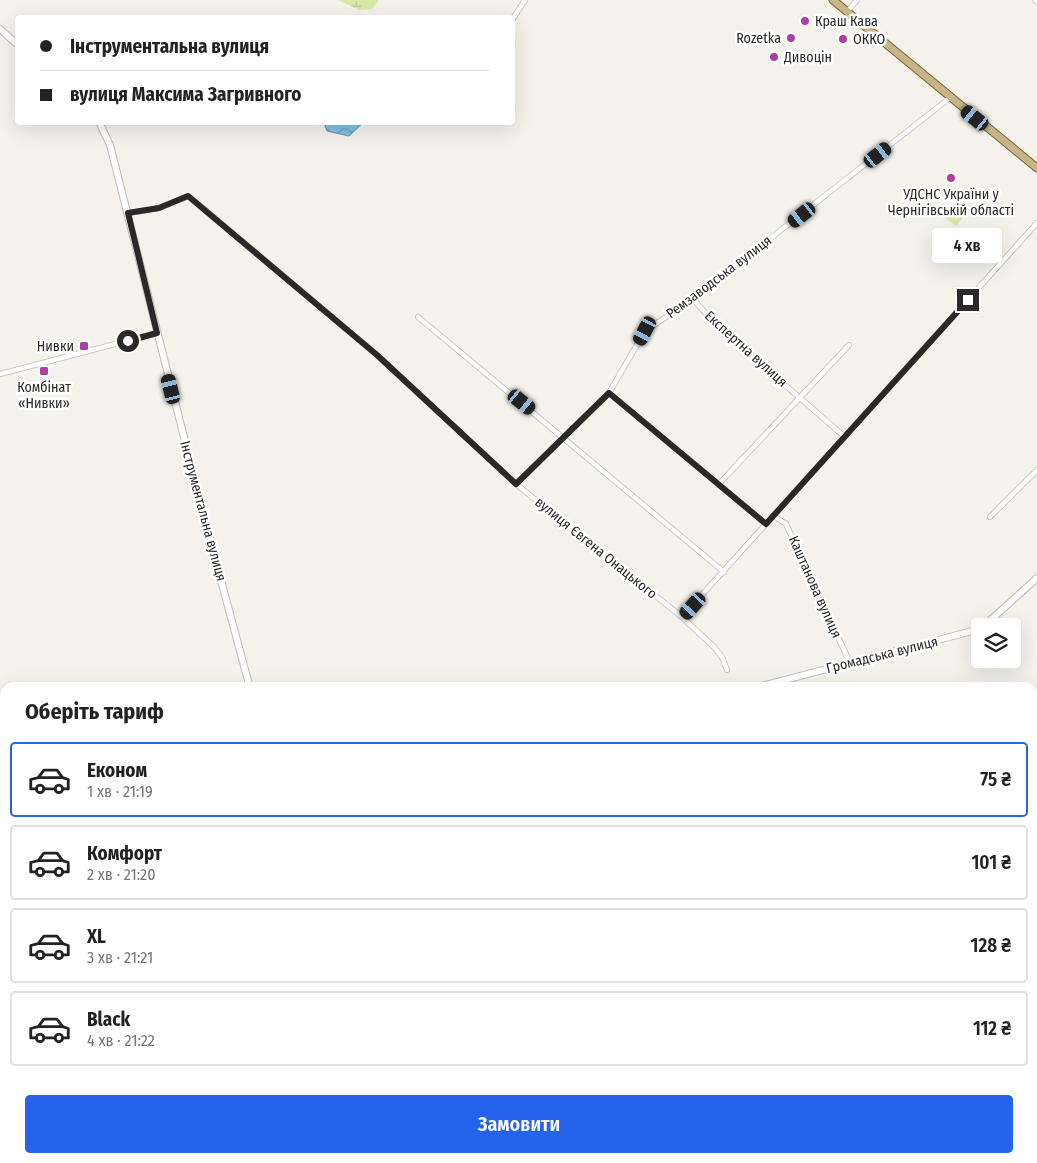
<!DOCTYPE html>
<html lang="uk">
<meta charset="utf-8">
<style>
:root{--surface:#fff;--page:#f2f2f2;--text:#222;--muted:#767676;--line:#e0e0e0;--accent:#2563eb}
body{margin:0;font-family:"Fira Sans Condensed",sans-serif;background:var(--page);color:var(--text);height:100vh;display:flex;flex-direction:column;font-size:19px;white-space:nowrap}
*{box-sizing:border-box;margin:0}
p{font-size:16px;color:var(--muted)}
.icon{flex:none;width:28px;height:28px;fill:none;stroke:currentColor;stroke-width:2;stroke-linecap:round;stroke-linejoin:round}
.map{position:relative;flex:1;overflow:hidden}
.panel{position:absolute;left:0px;top:682px;width:1038px;height:481px;display:flex;flex-direction:column;background:var(--surface);border-radius:15px 15px 0 0;box-shadow:0 5px 20px #0002}
.panel>*{flex:none}
.top-card{position:absolute;left:15px;top:15px;width:500px;height:110px;border-radius:5px;box-shadow:0 5px 20px #0002;display:grid;align-content:center;height:110px;padding:0 25px;background:var(--surface)}
.tools{position:absolute;left:971px;top:618px;display:grid;gap:10px}
.tools a{display:grid;place-items:center;width:50px;height:50px;border-radius:5px;background:var(--surface);box-shadow:0 5px 20px #0002;font-size:25px}
.end{position:absolute;width:22px;height:22px;margin:-11px;border:6px solid #2a2927;background:#fff;box-shadow:0 0 0 2px #fff}
.from{border-radius:50%}
.bubble{position:absolute;height:35px;border-radius:5px;background:var(--surface);box-shadow:0 5px 20px #0002;font-size:16px;font-weight:600;line-height:35px;text-align:center}
.car{position:absolute;width:15px;height:30px;margin:-15px -8px;border-radius:6px;box-shadow:0 0 4px 1px #0007;background:linear-gradient(#222 24%,#8ab4d8 0 40%,#222 0 76%,#8ab4d8 0 86%,#222 0)}
.top-card b{display:flex;align-items:center;gap:18px;height:48px;font-size:19px}
.top-card b+b{border-top:1px solid var(--line)}
.top-card i{width:12px;height:12px;background:var(--text)}
ul{padding:0;list-style:none}
li{display:flex;align-items:center;gap:15px;height:75px;margin:0 10px 8px;padding:0 15px;border:2px solid var(--line);border-radius:5px}
li div{flex:1}
li b{display:block;font-size:19px}
li em{font-style:normal;font-weight:600}
li.active{border-color:var(--accent)}
li>.icon{width:45px;height:45px;stroke-width:1.5}
h2{padding:0 25px;font-size:22px;line-height:60px}
.cta{display:flex;gap:10px;margin-top:auto;padding:10px 25px}
.cta a{flex:1;height:58px;border-radius:5px;background:var(--accent);color:#fff;font-size:20px;font-weight:600;line-height:58px;text-align:center}
.map>svg:first-child{display:block}
.green{fill:#d8e8a8}
.wetland{fill:url(#wetland-marsh)}
.water{fill:url(#water-waves);stroke:#6793ae}
.lines{fill:none;stroke-linecap:round;stroke-linejoin:round}
.street-casing{stroke:#bebcb6;stroke-width:6}
.secondary-casing{stroke:#bebcb6;stroke-width:8}
.primary-casing{stroke:#796333;stroke-width:9}
.street{stroke:#fff;stroke-width:4.5}
.secondary{stroke:#fff;stroke-width:6}
.primary{stroke:#c8b489;stroke-width:7}
.route{stroke:#2a2927;stroke-width:6}
.poi-dot{fill:#ab40a2;stroke:#fff;stroke-width:2}
.labels{text-anchor:middle;dominant-baseline:central;stroke-width:5;stroke-linejoin:round;paint-order:stroke}
.poi-label{font-size:14px;fill:#2a2927;stroke:#fff;text-anchor:start}
.street-label{font-size:14px;fill:#2a2927;stroke:#fff}
</style>
<div class="map">
<svg width="1037" height="1163" viewBox="0 0 1037 1163">
<defs>
<pattern id="wetland-marsh" width="20" height="14" patternUnits="userSpaceOnUse" patternTransform="scale(1.25)"><rect width="20" height="14" fill="#d8e8a8"/><path d="M1 5h8M5 5V1M11 12h8M15 12V8" fill="none" stroke="#bac791"/></pattern>
<pattern id="water-waves" width="16" height="10" patternUnits="userSpaceOnUse" patternTransform="scale(1.25)"><rect width="16" height="10" fill="#81c0e8"/><path d="M0 5q4-4 8 0t8 0" fill="none" stroke="#6a9cbc"/></pattern>
</defs>
<rect width="100%" height="100%" fill="#f4f2eb"/>
<!-- green -->
<polygon class="green" points="959,198 971,207 956,226 944,217"/>
<!-- wetland -->
<polygon class="wetland" points="338,0 379,0 372,9 359,10"/>
<!-- water -->
<polygon class="water" points="324,123 324,122 363,123 349,136 327,131"/>
<g class="lines">
<!-- street casing -->
<g class="street-casing">
<g id="street">
<polyline points="1035,0 1037,2"/>
<polyline points="847,12 857,0"/>
<polyline points="512,20 525,0"/>
<polyline points="128,213 159,208 188,196 197,203 377,355 516,484 682,617 714,647 722,657 727,670"/>
<polyline points="693,299 717,326 845,437"/>
<polyline points="418,317 724,572"/>
<polyline points="0,374 157,333"/>
<polyline points="609,393 766,524"/>
<polyline points="516,484 609,393 645,331 693,299 951,97"/>
<polyline points="718,485 849,345"/>
<polyline points="774,516 786,524 850,663"/>
<polyline points="990,517 1037,470"/>
<polyline points="682,617 1037,223"/>
<polyline points="1032,975 1037,976"/>
<polyline points="1032,1054 1037,1052"/>
<polyline points="1032,1126 1037,1123"/>
<polyline points="1032,1155 1037,1158"/>
<polyline points="1003,1159 1003,1163"/>
<polyline points="673,1163 676,1159"/>
<polyline points="741,1163 742,1159"/>
<polyline points="880,1163 891,1159"/>
<polyline points="970,1163 982,1159"/>
</g>
</g>
<!-- secondary casing -->
<g class="secondary-casing">
<g id="secondary">
<polyline points="0,29 18,45"/>
<polyline points="99,122 110,145 209,536 250,688"/>
<polyline points="984,626 1037,578"/>
<polyline points="754,688 980,629"/>
<polyline points="0,881 5,879"/>
<polyline points="1032,884 1037,882"/>
<polyline points="0,1151 5,1157"/>
<polyline points="386,1159 387,1163"/>
<polyline points="526,1163 534,1159"/>
</g>
</g>
<!-- primary casing -->
<g class="primary-casing">
<polyline id="primary" points="833,0 1037,168"/>
</g>
<!-- street -->
<use href="#street" class="street"/>
<!-- secondary -->
<use href="#secondary" class="secondary"/>
<!-- primary -->
<use href="#primary" class="primary"/>
</g>
<g class="lines">
<!-- route -->
<polyline class="route" points="128,341 157,333 128,213 159,208 188,196 377,355 516,484 609,393 766,524 968,300"/>
</g>
<!-- markers -->
<g class="poi-dot">
<circle cx="805" cy="21" r="5"/>
<circle cx="791" cy="38" r="5"/>
<circle cx="843" cy="39" r="5"/>
<circle cx="774" cy="57" r="5"/>
<circle cx="951" cy="178" r="5"/>
<rect x="79" y="341" width="10" height="10" rx="2.5"/>
<rect x="39" y="366" width="10" height="10" rx="2.5"/>
</g>
<g class="labels">
<!-- poi labels -->
<g class="poi-label">
<text x="815" y="21">Краш Кава</text>
<text x="781" y="38" text-anchor="end">Rozetka</text>
<text x="853" y="39">ОККО</text>
<text x="784" y="57">Дивоцін</text>
<text x="951" y="194" text-anchor="middle">УДСНС України у<tspan x="951" dy="16">Чернігівській області</tspan></text>
<text x="74" y="346" text-anchor="end">Нивки</text>
<text x="44" y="387" text-anchor="middle">Комбінат<tspan x="44" dy="16">«Нивки»</tspan></text>
</g>
<!-- street labels -->
<g class="street-label">
<text transform="translate(719 277) rotate(-37)">Ремзаводська вулиця</text>
<text transform="translate(746 349) rotate(42)">Експертна вулиця</text>
<text transform="translate(203 511) rotate(75)">Інструментальна вулиця</text>
<text transform="translate(596 548) rotate(39)">вулиця Євгена Онацького</text>
<text transform="translate(815 587) rotate(66)">Каштанова вулиця</text>
<text transform="translate(882 655) rotate(-14)">Громадська вулиця</text>
</g>
</g>
</svg>
<div class="tools">
<a><svg class="icon" aria-label="layers" viewBox="0 0 24 24"><path d="M12 4l9 5-9 5-9-5zM3 14l9 5 9-5"/></svg></a>
</div>
<i class="end from" style="left:128px;top:341px"></i>
<i class="end" style="left:968px;top:300px"></i>
<div class="bubble" style="left:932px;top:228px;width:70px">4 хв</div>
<i class="car" style="left:975px;top:118px;rotate:309deg"></i>
<i class="car" style="left:878px;top:155px;rotate:52deg"></i>
<i class="car" style="left:802px;top:215px;rotate:232deg"></i>
<i class="car" style="left:645px;top:331px;rotate:208deg"></i>
<i class="car" style="left:171px;top:389px;rotate:346deg"></i>
<i class="car" style="left:522px;top:402px;rotate:129deg"></i>
<i class="car" style="left:693px;top:606px;rotate:222deg"></i>
<div class="top-card">
<b><i class="from"></i>Інструментальна вулиця</b>
<b><i></i>вулиця Максима Загривного</b>
</div>
<section class="panel">
<h2>Оберіть тариф</h2>
<ul>
<li class="active"><svg class="icon" aria-label="car" viewBox="0 0 24 24"><path d="M5 17H2v-5l4-1 3-4h7l3 4 3 1v5h-3M9 17h6M6 11h13"/><circle cx="7" cy="17" r="2"/><circle cx="17" cy="17" r="2"/></svg><div><b>Економ</b><p>1 хв · 21:19</p></div><em>75 ₴</em></li>
<li><svg class="icon" aria-label="car" viewBox="0 0 24 24"><path d="M5 17H2v-5l4-1 3-4h7l3 4 3 1v5h-3M9 17h6M6 11h13"/><circle cx="7" cy="17" r="2"/><circle cx="17" cy="17" r="2"/></svg><div><b>Комфорт</b><p>2 хв · 21:20</p></div><em>101 ₴</em></li>
<li><svg class="icon" aria-label="car" viewBox="0 0 24 24"><path d="M5 17H2v-5l4-1 3-4h7l3 4 3 1v5h-3M9 17h6M6 11h13"/><circle cx="7" cy="17" r="2"/><circle cx="17" cy="17" r="2"/></svg><div><b>XL</b><p>3 хв · 21:21</p></div><em>128 ₴</em></li>
<li><svg class="icon" aria-label="car" viewBox="0 0 24 24"><path d="M5 17H2v-5l4-1 3-4h7l3 4 3 1v5h-3M9 17h6M6 11h13"/><circle cx="7" cy="17" r="2"/><circle cx="17" cy="17" r="2"/></svg><div><b>Black</b><p>4 хв · 21:22</p></div><em>112 ₴</em></li>
</ul>
<div class="cta"><a>Замовити</a></div>
</section>
</div>
